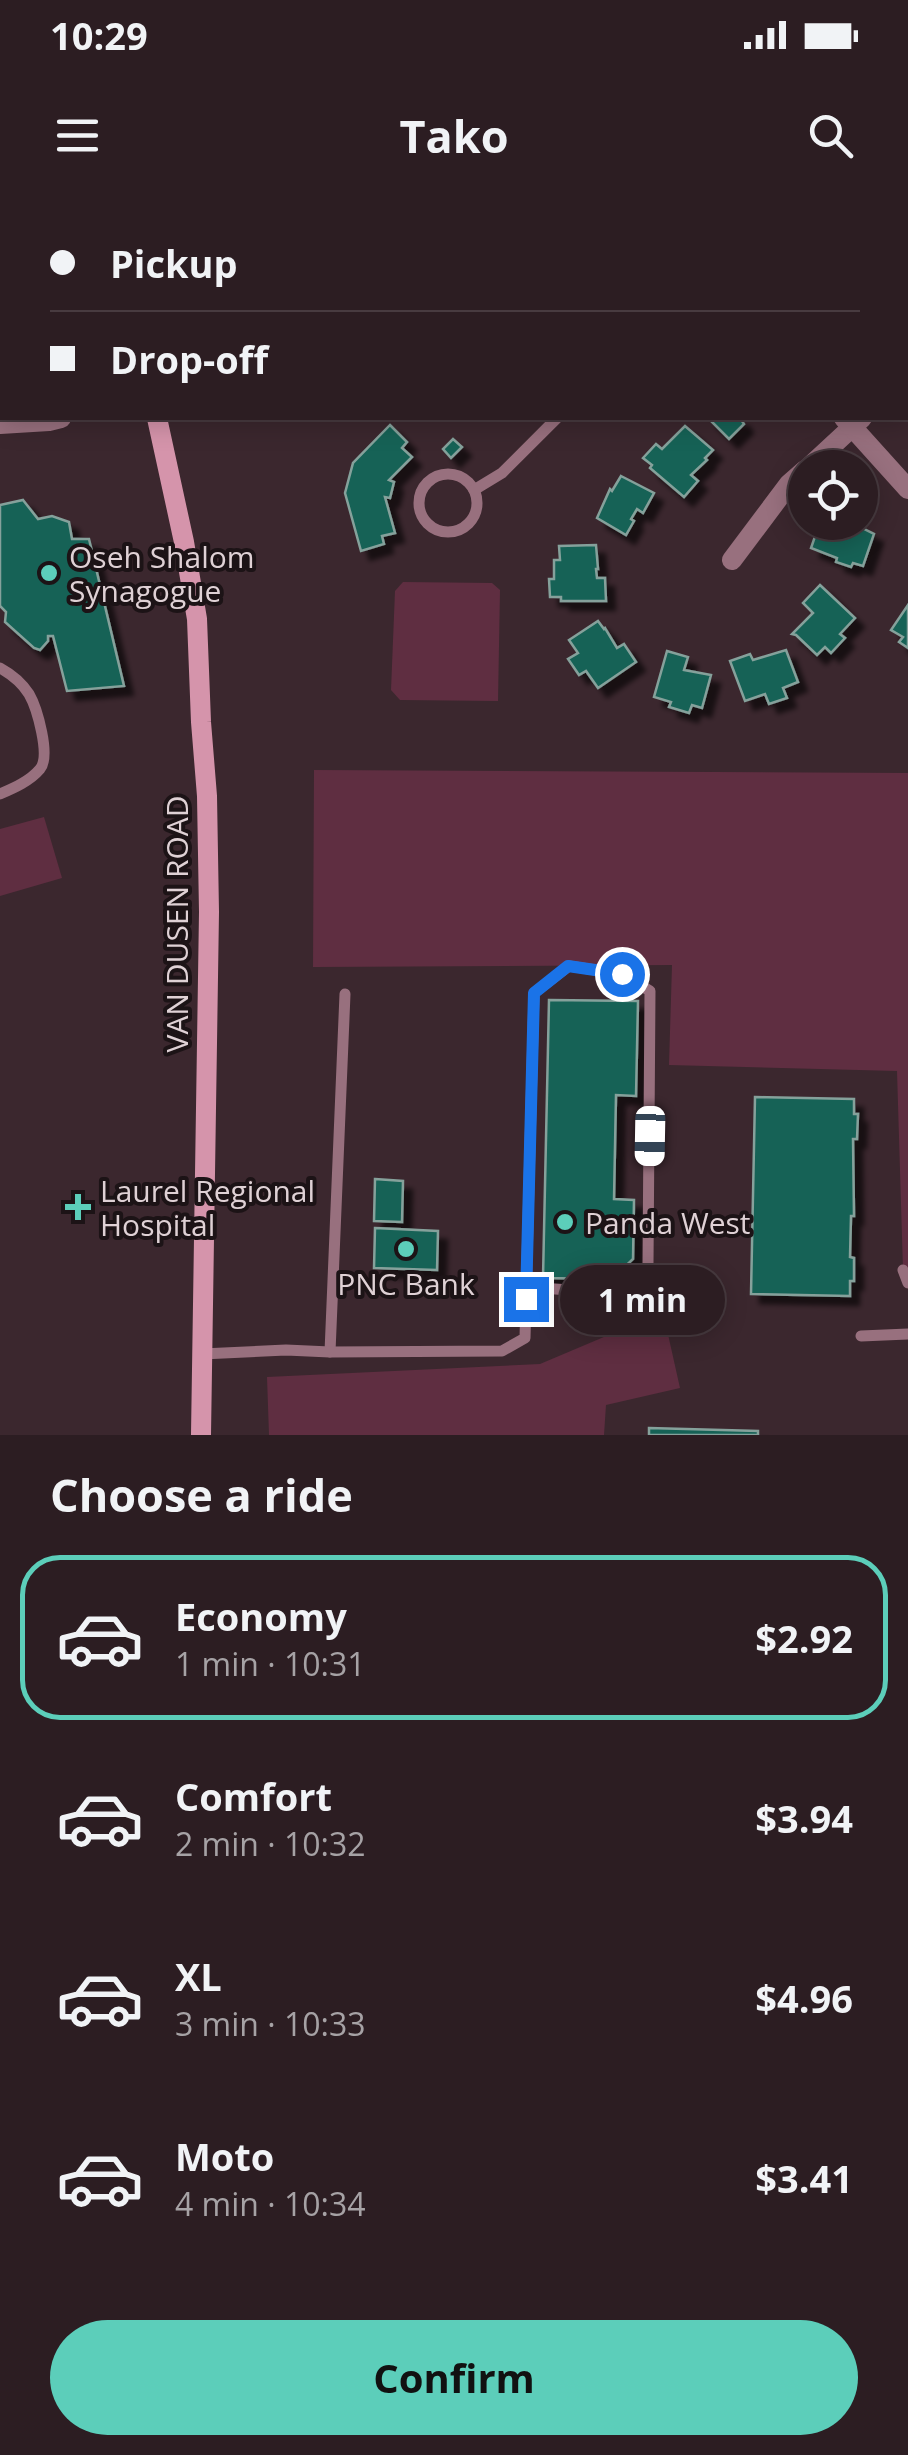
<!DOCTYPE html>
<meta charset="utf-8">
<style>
:root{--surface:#2c1d22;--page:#34262a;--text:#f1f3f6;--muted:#a6a2a5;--line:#483b40;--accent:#5cceba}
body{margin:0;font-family:"Open Sans",sans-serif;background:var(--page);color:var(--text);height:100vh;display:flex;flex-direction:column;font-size:38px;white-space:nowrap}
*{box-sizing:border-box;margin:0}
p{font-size:32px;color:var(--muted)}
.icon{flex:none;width:55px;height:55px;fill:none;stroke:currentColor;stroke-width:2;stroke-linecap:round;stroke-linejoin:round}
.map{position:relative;height:1235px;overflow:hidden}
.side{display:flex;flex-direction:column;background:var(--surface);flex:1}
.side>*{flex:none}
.top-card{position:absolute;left:0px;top:0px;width:910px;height:220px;box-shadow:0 5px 25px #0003,0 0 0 2px var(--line);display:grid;align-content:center;height:220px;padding:0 50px;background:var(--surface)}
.fabs{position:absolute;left:788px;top:250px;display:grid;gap:20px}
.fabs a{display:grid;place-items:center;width:90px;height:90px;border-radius:50%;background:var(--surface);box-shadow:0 5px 25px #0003,0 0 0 2px var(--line);font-size:50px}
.end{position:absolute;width:45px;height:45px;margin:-22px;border:12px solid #1a73e8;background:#fff;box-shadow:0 0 0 5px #fff}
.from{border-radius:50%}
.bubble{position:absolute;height:70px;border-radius:35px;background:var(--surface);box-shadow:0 5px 25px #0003,0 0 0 2px var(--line);font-size:32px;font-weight:700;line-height:70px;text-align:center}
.car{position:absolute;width:30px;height:60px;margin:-30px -15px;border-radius:12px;box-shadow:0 0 8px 2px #0007;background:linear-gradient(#fff 24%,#345 0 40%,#fff 0 76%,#345 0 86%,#fff 0)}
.top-card b{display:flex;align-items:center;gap:35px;height:95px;font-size:38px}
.top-card b+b{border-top:2px solid var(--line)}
.top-card i{width:25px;height:25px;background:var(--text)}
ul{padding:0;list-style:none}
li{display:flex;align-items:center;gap:30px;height:165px;margin:0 20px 15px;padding:0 30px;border:5px solid transparent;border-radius:40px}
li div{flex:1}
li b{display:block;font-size:38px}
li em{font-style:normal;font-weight:700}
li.current{border-color:var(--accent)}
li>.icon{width:90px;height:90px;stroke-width:1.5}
h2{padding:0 50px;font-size:45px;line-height:120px}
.primary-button{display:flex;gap:20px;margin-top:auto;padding:20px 50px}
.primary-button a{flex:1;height:115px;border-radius:60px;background:var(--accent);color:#111;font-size:40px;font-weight:700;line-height:115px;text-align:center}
.status{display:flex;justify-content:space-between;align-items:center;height:70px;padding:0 50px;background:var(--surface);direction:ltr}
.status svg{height:28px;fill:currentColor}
header{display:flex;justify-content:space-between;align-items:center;height:130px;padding:0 50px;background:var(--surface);font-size:45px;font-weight:700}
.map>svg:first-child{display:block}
.green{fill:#5f2e41}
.building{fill:#166256;stroke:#85a19b;stroke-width:2.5;filter:url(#shadow)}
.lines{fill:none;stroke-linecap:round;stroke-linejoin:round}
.service{stroke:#98707e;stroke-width:11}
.minor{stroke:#98707e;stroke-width:20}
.tertiary{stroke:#98707e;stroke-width:20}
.secondary{stroke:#d594ab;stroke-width:20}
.route{stroke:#1a73e8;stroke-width:12}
.poi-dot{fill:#5cceba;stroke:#1c1316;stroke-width:4}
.labels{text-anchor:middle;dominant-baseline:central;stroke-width:8;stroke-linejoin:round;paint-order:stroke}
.poi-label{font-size:30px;fill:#dfd1d5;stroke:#1c1316;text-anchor:start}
.street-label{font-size:30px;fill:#dfd1d5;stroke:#1c1316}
</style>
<div class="status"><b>10:29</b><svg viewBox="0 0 49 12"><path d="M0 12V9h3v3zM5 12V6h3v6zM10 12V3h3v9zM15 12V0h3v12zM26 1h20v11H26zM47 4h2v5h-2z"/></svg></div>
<header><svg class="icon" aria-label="menu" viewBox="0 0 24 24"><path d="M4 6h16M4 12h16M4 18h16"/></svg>Tako<svg class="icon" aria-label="search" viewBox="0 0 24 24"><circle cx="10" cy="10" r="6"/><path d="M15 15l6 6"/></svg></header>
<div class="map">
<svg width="908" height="1235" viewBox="0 0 908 1235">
<defs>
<filter id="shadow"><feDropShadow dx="9" dy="9" stdDeviation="2.5" flood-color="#0009"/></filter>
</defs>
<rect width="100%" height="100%" fill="#3b272e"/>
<!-- green -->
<g class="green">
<polygon points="403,382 492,383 500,390 498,501 400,500 391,490 395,391"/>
<polygon points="314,570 908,573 908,1083 903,1070 897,871 669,865 672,765 313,767"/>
<polygon points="44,617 62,678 0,696 0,629"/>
<polygon points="663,1112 680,1188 606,1205 604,1235 269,1235 267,1177 540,1164"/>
</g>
<!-- building -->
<g class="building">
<polygon points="708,218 740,218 744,224 729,239"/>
<polygon points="390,225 407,242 402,248 412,257 389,280 394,282 390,298 385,297 395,333 382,336 384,344 361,351 345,293 353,263"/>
<polygon points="685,226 713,250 705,258 707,260 691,275 698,281 684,297 650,268 652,265 643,258 656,244 662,249"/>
<polygon points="453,239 462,247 451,258 443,249"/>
<polygon points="621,276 654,293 643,313 637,309 631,319 634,321 626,335 597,318 610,289 612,291"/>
<polygon points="23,300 38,319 52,316 69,322 72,339 89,339 124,486 67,491 53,436 48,436 48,441 40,450 34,448 5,422 6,412 0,406 0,305"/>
<polygon points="820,322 843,322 851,326 852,323 874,334 863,366 853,363 851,367 836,362 837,358 811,348"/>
<polygon points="596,345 598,369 596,369 597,378 605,378 606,401 561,401 561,397 550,397 549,379 554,379 554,360 560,360 559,346"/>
<polygon points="820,385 855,418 840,434 845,438 831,453 825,447 817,455 796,435 792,434 813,413 803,403"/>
<polygon points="908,405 908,448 899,442 903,437 891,430"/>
<polygon points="598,421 604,429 605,428 617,448 624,444 636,462 598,488 586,471 579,475 568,459 578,453 569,440"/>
<polygon points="786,450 798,482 783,488 787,498 769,504 765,494 745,501 730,461 750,454 753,460"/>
<polygon points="667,451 688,457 684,470 711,475 702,508 692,505 689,513 669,507 671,502 654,497"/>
<polygon points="549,800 638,801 636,896 616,895 614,999 634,1000 633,1059 612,1079 543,1078"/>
<polygon points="755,897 854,899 854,914 858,914 857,939 853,939 854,1016 851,1016 850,1057 854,1058 854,1081 850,1081 850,1096 751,1094"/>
<polygon points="375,979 403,981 402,1022 374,1021"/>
<polygon points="375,1028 438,1031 437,1070 374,1068"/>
<polygon points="649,1228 758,1231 758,1235 649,1235"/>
</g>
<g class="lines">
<!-- service -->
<g class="service">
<circle cx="448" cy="303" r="29"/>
<polyline points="474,290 502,273 557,218"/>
<path d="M0,468C11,474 22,483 29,494C37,508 51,556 40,569C30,581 14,588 0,594"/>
<polyline points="903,1070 908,1083"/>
<polyline points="861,1136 908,1134"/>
<polyline points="330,1152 345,794"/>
<polyline points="202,1154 286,1150 330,1152 502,1151 525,1138 534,793 569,766 622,774 650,791 648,1065 628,1094 526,1087"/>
</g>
<!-- minor -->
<g class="minor">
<polyline points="908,173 908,172"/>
<polyline points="808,268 862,218"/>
<polyline points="732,360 789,284 805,270"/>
</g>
<!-- tertiary -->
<g class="tertiary">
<polyline points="584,0 589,2"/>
<polyline points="500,2 501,0"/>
<polyline points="844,218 908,289"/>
<polyline points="0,224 49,221 61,218"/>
</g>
<!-- secondary -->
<g class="secondary">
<polyline points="91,0 92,2"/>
<polyline points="157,218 184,342 197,419 201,522 207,596 209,712 201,1235"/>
</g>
</g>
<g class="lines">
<!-- route -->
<polyline class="route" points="526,1099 534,793 568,766 622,774"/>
</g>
<!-- markers -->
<g class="poi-dot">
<circle cx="49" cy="373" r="10"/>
<path d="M73 992h10v10h10v10h-10v10h-10v-10h-10v-10h10z"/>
<circle cx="565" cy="1022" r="10"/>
<circle cx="406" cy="1049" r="10"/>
</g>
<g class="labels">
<!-- poi labels -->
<g class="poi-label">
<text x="69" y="356">Oseh Shalom<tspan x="69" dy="34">Synagogue</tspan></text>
<text x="100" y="990">Laurel Regional<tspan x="100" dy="34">Hospital</tspan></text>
<text x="585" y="1022">Panda West</text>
<text x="406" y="1083" text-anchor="middle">PNC Bank</text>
</g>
<!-- street labels -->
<g class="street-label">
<text transform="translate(176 724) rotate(-90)">VAN DUSEN ROAD</text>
</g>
</g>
</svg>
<div class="fabs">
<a><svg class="icon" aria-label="locate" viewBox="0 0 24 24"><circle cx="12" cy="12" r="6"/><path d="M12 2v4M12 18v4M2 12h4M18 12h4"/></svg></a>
</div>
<i class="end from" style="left:622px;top:774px"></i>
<i class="end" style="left:526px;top:1099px"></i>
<div class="bubble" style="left:560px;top:1065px;width:165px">1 min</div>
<i class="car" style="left:650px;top:936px;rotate:181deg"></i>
<div class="top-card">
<b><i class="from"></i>Pickup</b>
<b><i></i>Drop-off</b>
</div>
</div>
<section class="side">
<h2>Choose a ride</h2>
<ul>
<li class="current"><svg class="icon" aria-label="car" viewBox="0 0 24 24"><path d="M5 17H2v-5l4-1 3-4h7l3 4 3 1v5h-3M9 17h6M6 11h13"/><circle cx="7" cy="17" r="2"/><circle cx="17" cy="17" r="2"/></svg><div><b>Economy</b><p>1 min · 10:31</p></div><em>$2.92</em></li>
<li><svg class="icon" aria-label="car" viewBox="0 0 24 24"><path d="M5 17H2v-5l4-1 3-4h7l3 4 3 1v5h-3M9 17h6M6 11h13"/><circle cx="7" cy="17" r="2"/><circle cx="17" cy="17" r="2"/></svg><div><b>Comfort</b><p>2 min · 10:32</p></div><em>$3.94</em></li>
<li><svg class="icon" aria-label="car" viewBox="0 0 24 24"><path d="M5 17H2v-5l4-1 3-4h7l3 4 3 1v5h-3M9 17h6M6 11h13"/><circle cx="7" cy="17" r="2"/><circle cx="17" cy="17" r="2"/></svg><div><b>XL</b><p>3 min · 10:33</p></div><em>$4.96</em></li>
<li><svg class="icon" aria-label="car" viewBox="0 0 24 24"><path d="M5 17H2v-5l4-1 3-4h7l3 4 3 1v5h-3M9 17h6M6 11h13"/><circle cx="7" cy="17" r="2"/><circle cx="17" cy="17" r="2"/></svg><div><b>Moto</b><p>4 min · 10:34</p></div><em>$3.41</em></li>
</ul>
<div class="primary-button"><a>Confirm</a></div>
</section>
